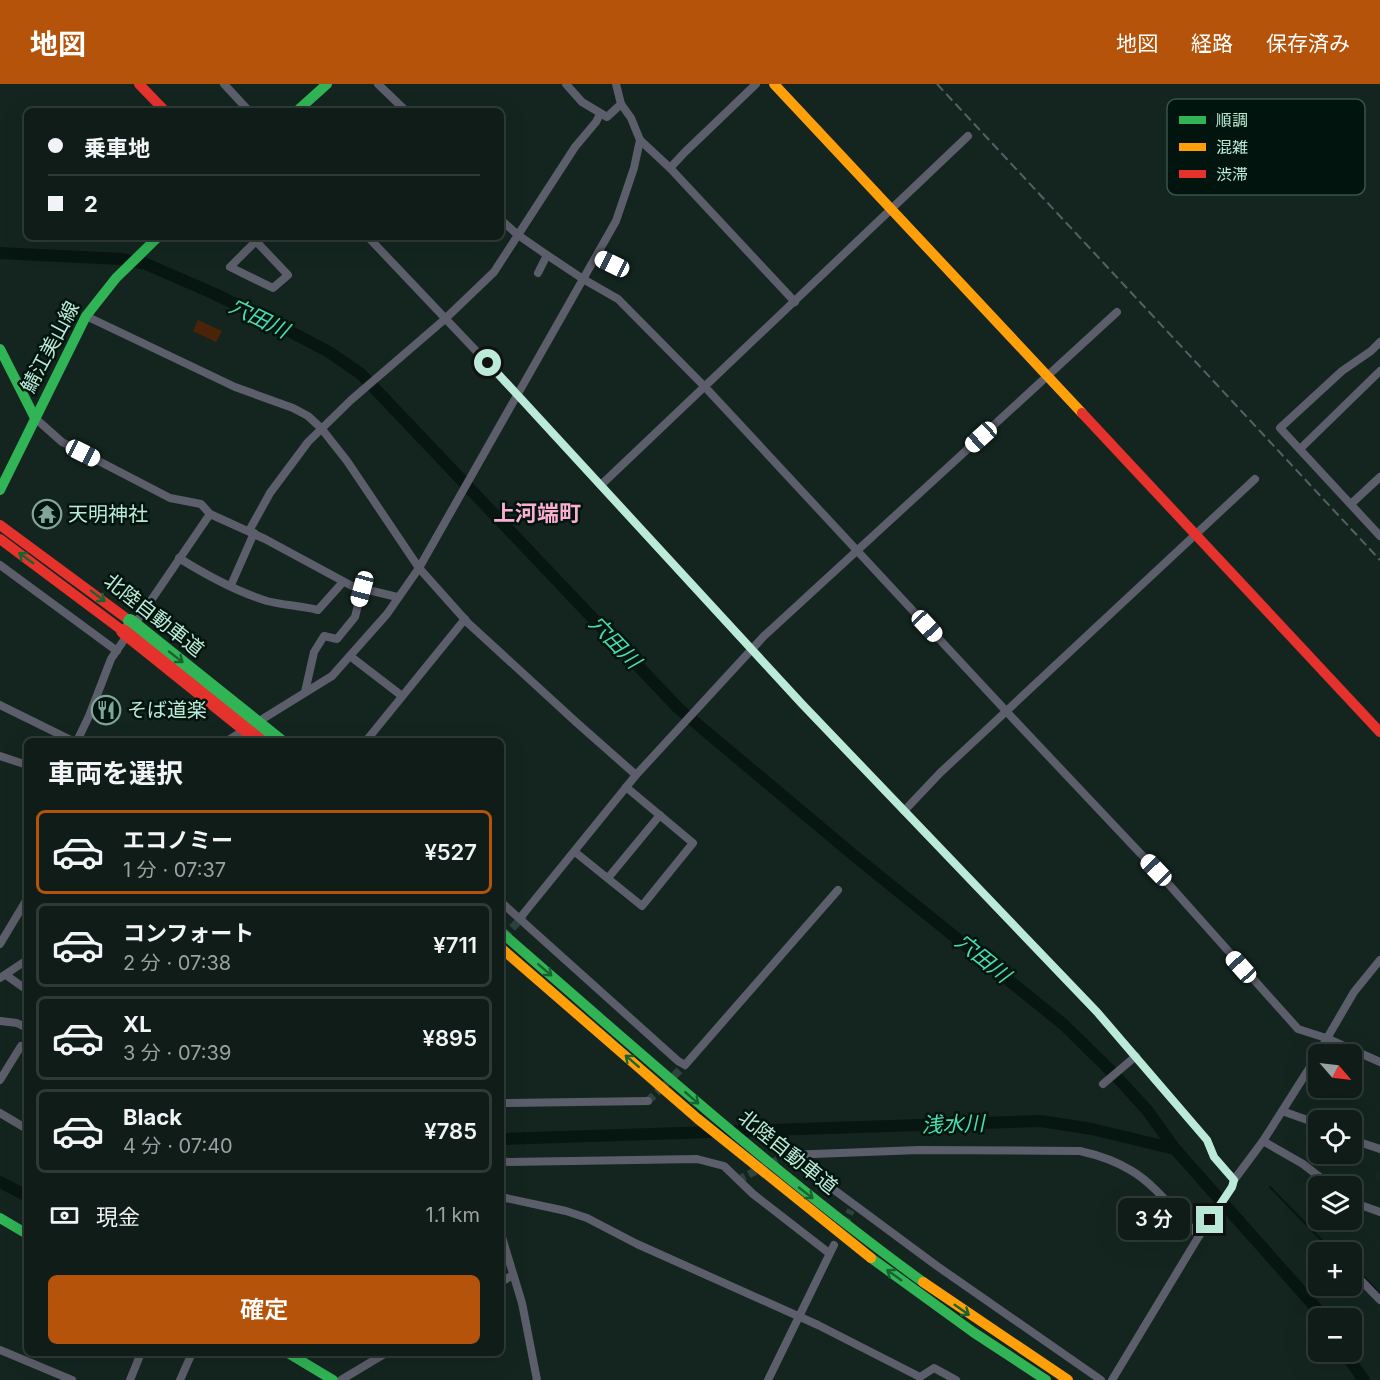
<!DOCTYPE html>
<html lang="ja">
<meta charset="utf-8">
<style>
:root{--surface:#0f1c18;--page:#182521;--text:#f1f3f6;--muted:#9ba1a2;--line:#2f3a37;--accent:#b45309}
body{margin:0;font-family:Inter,"Noto Sans JP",sans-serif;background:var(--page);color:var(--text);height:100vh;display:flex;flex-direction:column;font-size:22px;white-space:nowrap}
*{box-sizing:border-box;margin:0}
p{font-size:20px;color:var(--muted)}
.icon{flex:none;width:33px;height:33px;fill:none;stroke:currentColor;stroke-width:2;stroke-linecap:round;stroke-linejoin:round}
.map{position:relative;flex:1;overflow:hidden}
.details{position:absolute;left:24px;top:654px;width:480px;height:618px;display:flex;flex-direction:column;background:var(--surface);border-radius:9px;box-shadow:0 6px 24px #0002,0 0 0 2px var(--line)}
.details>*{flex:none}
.hud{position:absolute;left:24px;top:24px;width:480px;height:132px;border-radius:9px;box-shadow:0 6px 24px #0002,0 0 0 2px var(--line);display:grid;align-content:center;height:132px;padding:0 24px;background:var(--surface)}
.needle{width:39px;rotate:118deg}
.tools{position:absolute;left:1308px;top:960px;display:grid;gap:12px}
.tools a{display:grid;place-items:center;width:54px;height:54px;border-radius:9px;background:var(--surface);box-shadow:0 6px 24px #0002,0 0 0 2px var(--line);font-size:30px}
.end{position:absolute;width:27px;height:27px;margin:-14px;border:8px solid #bcead8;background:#111;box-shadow:0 0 0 3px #111}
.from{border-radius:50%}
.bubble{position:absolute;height:42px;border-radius:9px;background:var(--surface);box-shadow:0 6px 24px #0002,0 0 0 2px var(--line);font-size:20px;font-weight:600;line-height:42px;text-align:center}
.car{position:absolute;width:18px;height:36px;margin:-18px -9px;border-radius:8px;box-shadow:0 0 4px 2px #0007;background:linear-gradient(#fff 24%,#345 0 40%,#fff 0 76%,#345 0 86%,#fff 0)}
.hud b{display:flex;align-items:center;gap:21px;height:57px;font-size:22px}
.hud b+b{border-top:2px solid var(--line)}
.hud i{width:15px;height:15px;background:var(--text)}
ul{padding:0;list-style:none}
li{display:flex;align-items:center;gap:18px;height:84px;margin:0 12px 9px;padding:0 12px;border:3px solid var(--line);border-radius:9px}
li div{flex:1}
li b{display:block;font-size:22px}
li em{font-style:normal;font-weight:600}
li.active{border-color:var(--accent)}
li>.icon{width:54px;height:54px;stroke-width:1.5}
h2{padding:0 24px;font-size:27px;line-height:72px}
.pay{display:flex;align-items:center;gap:15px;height:66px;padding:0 24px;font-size:22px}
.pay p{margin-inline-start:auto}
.primary-button{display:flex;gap:12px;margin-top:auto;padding:12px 24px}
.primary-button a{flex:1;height:69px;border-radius:9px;background:var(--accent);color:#fff;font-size:24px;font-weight:600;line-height:69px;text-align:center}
header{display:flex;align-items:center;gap:36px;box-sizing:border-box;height:84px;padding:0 30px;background:var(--accent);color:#fff}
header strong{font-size:28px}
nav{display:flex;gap:33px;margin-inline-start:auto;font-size:21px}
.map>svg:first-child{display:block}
.green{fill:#4b2407}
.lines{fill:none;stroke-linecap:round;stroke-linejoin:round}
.stream{stroke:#081611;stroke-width:2}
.river{stroke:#081611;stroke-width:12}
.street-tunnel{stroke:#2d433c;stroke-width:8;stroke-dasharray:8 4;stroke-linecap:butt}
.street{stroke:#5d5e6b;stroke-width:8}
.fast{stroke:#30b455;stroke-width:10}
.slow{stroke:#ff9f0a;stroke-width:10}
.jam{stroke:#e5322d;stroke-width:10}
.rail{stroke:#576064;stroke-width:2;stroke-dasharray:9 4.5;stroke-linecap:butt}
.fast-bridge{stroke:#30b455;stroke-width:14}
.jam-bridge{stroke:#e5322d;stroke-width:14}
.oneway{stroke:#186431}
.route{stroke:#bcead8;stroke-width:8}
.labels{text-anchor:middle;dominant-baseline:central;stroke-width:5;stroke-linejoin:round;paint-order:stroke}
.street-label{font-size:20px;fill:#bcead8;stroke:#01140d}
.poi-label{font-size:20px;fill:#bcead8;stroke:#01140d;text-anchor:start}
.water-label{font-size:21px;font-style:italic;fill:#49ddb3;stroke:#01140d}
.quarter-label{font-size:22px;font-weight:bold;fill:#fbaed2;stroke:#01140d}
.key{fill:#01140d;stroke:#39544a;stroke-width:1.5}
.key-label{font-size:16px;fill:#bcead8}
</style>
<header>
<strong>地図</strong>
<nav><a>地図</a><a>経路</a><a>保存済み</a></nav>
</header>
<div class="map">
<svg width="1380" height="1296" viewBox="0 0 1380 1296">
<rect width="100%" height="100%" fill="#142520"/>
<!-- green -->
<polygon class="green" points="198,236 222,247 216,258 193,247"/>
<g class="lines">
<!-- stream -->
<g class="stream">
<polyline points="1270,1103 1333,1168"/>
<polyline points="1352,1183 1362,1191 1380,1210"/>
</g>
<!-- river -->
<g class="river">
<polyline points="0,169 121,175 146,180 215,210 274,239 329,268 361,290 678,624 857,774 1063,940 1114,990 1147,1026 1175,1065 1325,1234"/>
<polyline points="501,1055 1041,1037 1092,1045 1175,1065"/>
<polyline points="0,1098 27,1112"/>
<polyline points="1344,1268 1364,1296"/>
</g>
<!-- street-tunnel -->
<g class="street-tunnel">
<polyline points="504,853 524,831"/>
<polyline points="648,1017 685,981"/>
<polyline points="738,1096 787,1071"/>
<polyline points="844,1141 851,1126"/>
</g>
<!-- street -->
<g class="street">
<polyline points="224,0 249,27"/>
<polyline points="378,0 406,27"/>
<polyline points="566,0 582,18 607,33 621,20"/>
<polyline points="616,0 621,20 631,34 640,56 670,84 795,218"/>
<polyline points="670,84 685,68 756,0"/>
<polyline points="501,136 518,151 547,171 583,195 618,215 705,303 1021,643 1156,786 1298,945 1326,954 1380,978"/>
<polyline points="252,153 288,191 273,204 230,183 256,157"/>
<polyline points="368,153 516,309 802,620 1097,928 1207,1056 1214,1073 1234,1096"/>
<polyline points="597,172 612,180"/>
<polyline points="538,189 547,171"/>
<polyline points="86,232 235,303 293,324 308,332 321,344 347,377 419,484 468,539 576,638 636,691"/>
<polyline points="1380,258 1371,267 1342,287 1280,344 1380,452"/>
<polyline points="35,334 62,358 170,414 201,420 210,430 265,455 352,502 397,513"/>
<polyline points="1300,365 1380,287"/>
<polyline points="601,401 968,52"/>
<polyline points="1351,420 1380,393"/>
<polyline points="249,447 270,409 308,358 351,316 445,235 494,188 575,63 596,38 600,30"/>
<path d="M179,474C206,491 235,507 267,517C282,521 302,522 318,526L343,498"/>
<polyline points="0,481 117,567"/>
<polyline points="231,501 254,449"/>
<polyline points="350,572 402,612"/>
<polyline points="305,608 314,568 324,552 337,555 355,533 362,505"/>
<polyline points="0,621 73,657"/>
<polyline points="77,657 89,632 111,575 210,430"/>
<polyline points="227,657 332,592 387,530 419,484 616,137 634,84 640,56"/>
<polyline points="366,657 465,535"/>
<polyline points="0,672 27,681"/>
<polyline points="904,727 940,689 1255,395"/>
<polyline points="575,768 642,822 693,759 626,703"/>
<polyline points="608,794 660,731"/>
<polyline points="501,818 678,977 685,981 838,806"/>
<polyline points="520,834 636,691 764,552 1117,228"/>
<polyline points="0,860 27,815"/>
<polyline points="6,891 27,906"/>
<polyline points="0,894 27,876"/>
<polyline points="0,937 17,939 27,944"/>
<polyline points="0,996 21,962 27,966"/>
<polyline points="1103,1000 1136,972"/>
<polyline points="501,1019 648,1017"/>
<polyline points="1282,1027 1316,1039 1316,1048 1318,1050"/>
<polyline points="0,1029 27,1045"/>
<polyline points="1263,1057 1303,1080 1331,1102"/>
<polyline points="1352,1061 1362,1059 1380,1065"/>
<path d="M787,1071L919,1066L1080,1067C1098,1071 1116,1077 1132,1087C1157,1102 1178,1132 1199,1152"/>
<polyline points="787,1071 937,1182 1101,1296"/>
<polyline points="501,1078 697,1075 724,1082 753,1110 829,1169"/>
<polyline points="501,1113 566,1127 587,1134 637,1160 818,1241 920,1293 934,1284 956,1296"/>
<polyline points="1352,1118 1380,1128"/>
<polyline points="501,1150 522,1219 537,1296"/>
<polyline points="1352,1187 1380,1216"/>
<polyline points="501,1198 513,1191"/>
<polyline points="0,1266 72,1296"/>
<polyline points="130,1296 141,1269"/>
<polyline points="180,1296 192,1269"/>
<polyline points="341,1296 386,1269"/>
<polyline points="768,1296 834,1161"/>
<polyline points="1112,1296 1199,1152 1232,1103 1234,1096 1263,1057 1312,980 1354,908 1380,876"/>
</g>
<!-- fast -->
<g class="fast">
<polyline points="297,27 327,0"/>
<polyline points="0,265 35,334"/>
<polyline points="0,406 86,232 116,194 158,153"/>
<path d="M501,848C639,968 775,1090 923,1198"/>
<polyline points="0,1134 27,1150"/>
<polyline points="871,1174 973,1248 1046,1296"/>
<polyline points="288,1269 333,1296"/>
</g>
<!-- slow -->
<g class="slow">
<polyline points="774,0 1082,329"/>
<polyline points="501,864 698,1035 871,1174"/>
<polyline points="923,1198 1068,1296"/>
</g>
<!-- jam -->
<g class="jam">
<polyline points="139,0 165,27"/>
<polyline points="1082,329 1380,648"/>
<polyline points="0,441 130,537"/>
<polyline points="0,455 123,547"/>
</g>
<!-- rail -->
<polyline class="rail" points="937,0 1380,476"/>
<!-- fast-bridge -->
<polyline class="fast-bridge" points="130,537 280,657"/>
<!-- jam-bridge -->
<polyline class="jam-bridge" points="123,547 260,657"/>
</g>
<!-- one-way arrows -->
<defs><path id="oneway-shaft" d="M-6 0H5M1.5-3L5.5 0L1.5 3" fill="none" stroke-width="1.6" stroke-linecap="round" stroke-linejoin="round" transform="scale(1.5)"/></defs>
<g class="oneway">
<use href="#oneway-shaft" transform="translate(26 474) rotate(-144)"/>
<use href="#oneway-shaft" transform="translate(98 512) rotate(37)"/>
<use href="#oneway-shaft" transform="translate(176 573) rotate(38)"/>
<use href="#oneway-shaft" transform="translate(545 886) rotate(41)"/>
<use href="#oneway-shaft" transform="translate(632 977) rotate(-139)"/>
<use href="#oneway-shaft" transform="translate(692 1014) rotate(41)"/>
<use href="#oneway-shaft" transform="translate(806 1109) rotate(38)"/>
<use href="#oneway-shaft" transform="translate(894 1191) rotate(-144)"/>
<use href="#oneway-shaft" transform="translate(962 1226) rotate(35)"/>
</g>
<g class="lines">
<!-- route -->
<polyline class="route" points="488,279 802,620 1097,928 1207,1056 1214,1073 1234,1096 1232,1103 1210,1136"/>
</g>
<!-- icons -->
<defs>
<g id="temple-ring" transform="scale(1.5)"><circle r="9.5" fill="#01140d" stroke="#81a598" stroke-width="1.5"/><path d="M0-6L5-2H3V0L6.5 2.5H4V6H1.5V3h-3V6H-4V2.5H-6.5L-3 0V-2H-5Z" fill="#81a598"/></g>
<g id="restaurant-ring" transform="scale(1.5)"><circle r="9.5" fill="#01140d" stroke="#81a598" stroke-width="1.5"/><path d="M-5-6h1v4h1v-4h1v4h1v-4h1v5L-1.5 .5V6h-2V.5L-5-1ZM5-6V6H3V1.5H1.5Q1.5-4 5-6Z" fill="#81a598"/></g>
</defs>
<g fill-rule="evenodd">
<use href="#temple-ring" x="47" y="430"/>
<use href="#restaurant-ring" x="106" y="626"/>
</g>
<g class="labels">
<!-- street labels -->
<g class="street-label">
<text transform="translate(50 263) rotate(-62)">鯖江美山線</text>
<text transform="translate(154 531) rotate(38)">北陸自動車道</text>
<text transform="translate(788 1068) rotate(39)">北陸自動車道</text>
</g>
<!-- poi labels -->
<g class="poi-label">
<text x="68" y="430">天明神社</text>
<text x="127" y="626">そば道楽</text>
</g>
<!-- water labels -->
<g class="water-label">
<text transform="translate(259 234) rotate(26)">穴田川</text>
<text transform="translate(615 558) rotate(46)">穴田川</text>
<text transform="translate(983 874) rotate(39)">穴田川</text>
<text transform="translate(953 1040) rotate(-2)">浅水川</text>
</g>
<!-- quarter labels -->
<g class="quarter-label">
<text x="537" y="429">上河端町</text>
</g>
</g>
<!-- legend -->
<rect x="1167" y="15" width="198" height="96" rx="9" class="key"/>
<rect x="1179" y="32" width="27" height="8" fill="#30b455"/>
<rect x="1179" y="59" width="27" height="8" fill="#ff9f0a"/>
<rect x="1179" y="86" width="27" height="8" fill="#e5322d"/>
<g class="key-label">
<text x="1216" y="42">順調</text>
<text x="1216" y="69">混雑</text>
<text x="1216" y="96">渋滞</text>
</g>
</svg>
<div class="tools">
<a><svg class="needle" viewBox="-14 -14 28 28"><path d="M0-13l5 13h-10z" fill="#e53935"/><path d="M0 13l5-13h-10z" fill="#9ba1a2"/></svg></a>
<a><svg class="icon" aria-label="locate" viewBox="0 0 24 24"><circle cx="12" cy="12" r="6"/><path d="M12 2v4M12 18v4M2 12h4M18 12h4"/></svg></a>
<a><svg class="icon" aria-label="layers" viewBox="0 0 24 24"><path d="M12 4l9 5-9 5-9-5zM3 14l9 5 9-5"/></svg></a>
<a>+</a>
<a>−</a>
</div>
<i class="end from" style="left:488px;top:279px"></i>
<i class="end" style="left:1210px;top:1136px"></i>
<div class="bubble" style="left:1118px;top:1114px;width:72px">3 分</div>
<i class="car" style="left:612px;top:180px;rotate:296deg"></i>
<i class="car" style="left:981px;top:353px;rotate:228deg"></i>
<i class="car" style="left:83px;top:369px;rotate:117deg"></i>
<i class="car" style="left:362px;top:505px;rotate:195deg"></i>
<i class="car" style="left:927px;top:542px;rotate:137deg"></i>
<i class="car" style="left:1156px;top:786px;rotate:316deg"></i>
<i class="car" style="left:1241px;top:883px;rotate:318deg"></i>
<div class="hud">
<b><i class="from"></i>乗車地</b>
<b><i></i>2</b>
</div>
<section class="details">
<h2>車両を選択</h2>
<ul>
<li class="active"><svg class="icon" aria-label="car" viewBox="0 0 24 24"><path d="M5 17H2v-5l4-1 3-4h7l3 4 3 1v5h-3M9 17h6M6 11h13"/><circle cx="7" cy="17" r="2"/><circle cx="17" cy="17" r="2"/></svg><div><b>エコノミー</b><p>1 分 · 07:37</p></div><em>¥527</em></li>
<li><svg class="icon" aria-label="car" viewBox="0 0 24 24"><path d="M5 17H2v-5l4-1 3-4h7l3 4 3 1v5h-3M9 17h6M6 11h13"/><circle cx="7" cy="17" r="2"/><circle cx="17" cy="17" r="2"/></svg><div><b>コンフォート</b><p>2 分 · 07:38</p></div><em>¥711</em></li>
<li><svg class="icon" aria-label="car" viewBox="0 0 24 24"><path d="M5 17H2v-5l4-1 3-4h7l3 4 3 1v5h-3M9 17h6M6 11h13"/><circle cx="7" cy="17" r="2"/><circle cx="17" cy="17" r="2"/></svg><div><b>XL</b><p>3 分 · 07:39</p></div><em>¥895</em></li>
<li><svg class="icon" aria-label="car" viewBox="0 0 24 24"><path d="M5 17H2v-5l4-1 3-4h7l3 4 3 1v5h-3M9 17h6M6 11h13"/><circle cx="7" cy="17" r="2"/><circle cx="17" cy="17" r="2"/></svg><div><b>Black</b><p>4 分 · 07:40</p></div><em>¥785</em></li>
</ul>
<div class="pay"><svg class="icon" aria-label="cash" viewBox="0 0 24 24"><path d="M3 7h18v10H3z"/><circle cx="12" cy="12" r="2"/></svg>現金<p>1.1 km</p></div>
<div class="primary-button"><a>確定</a></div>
</section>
</div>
